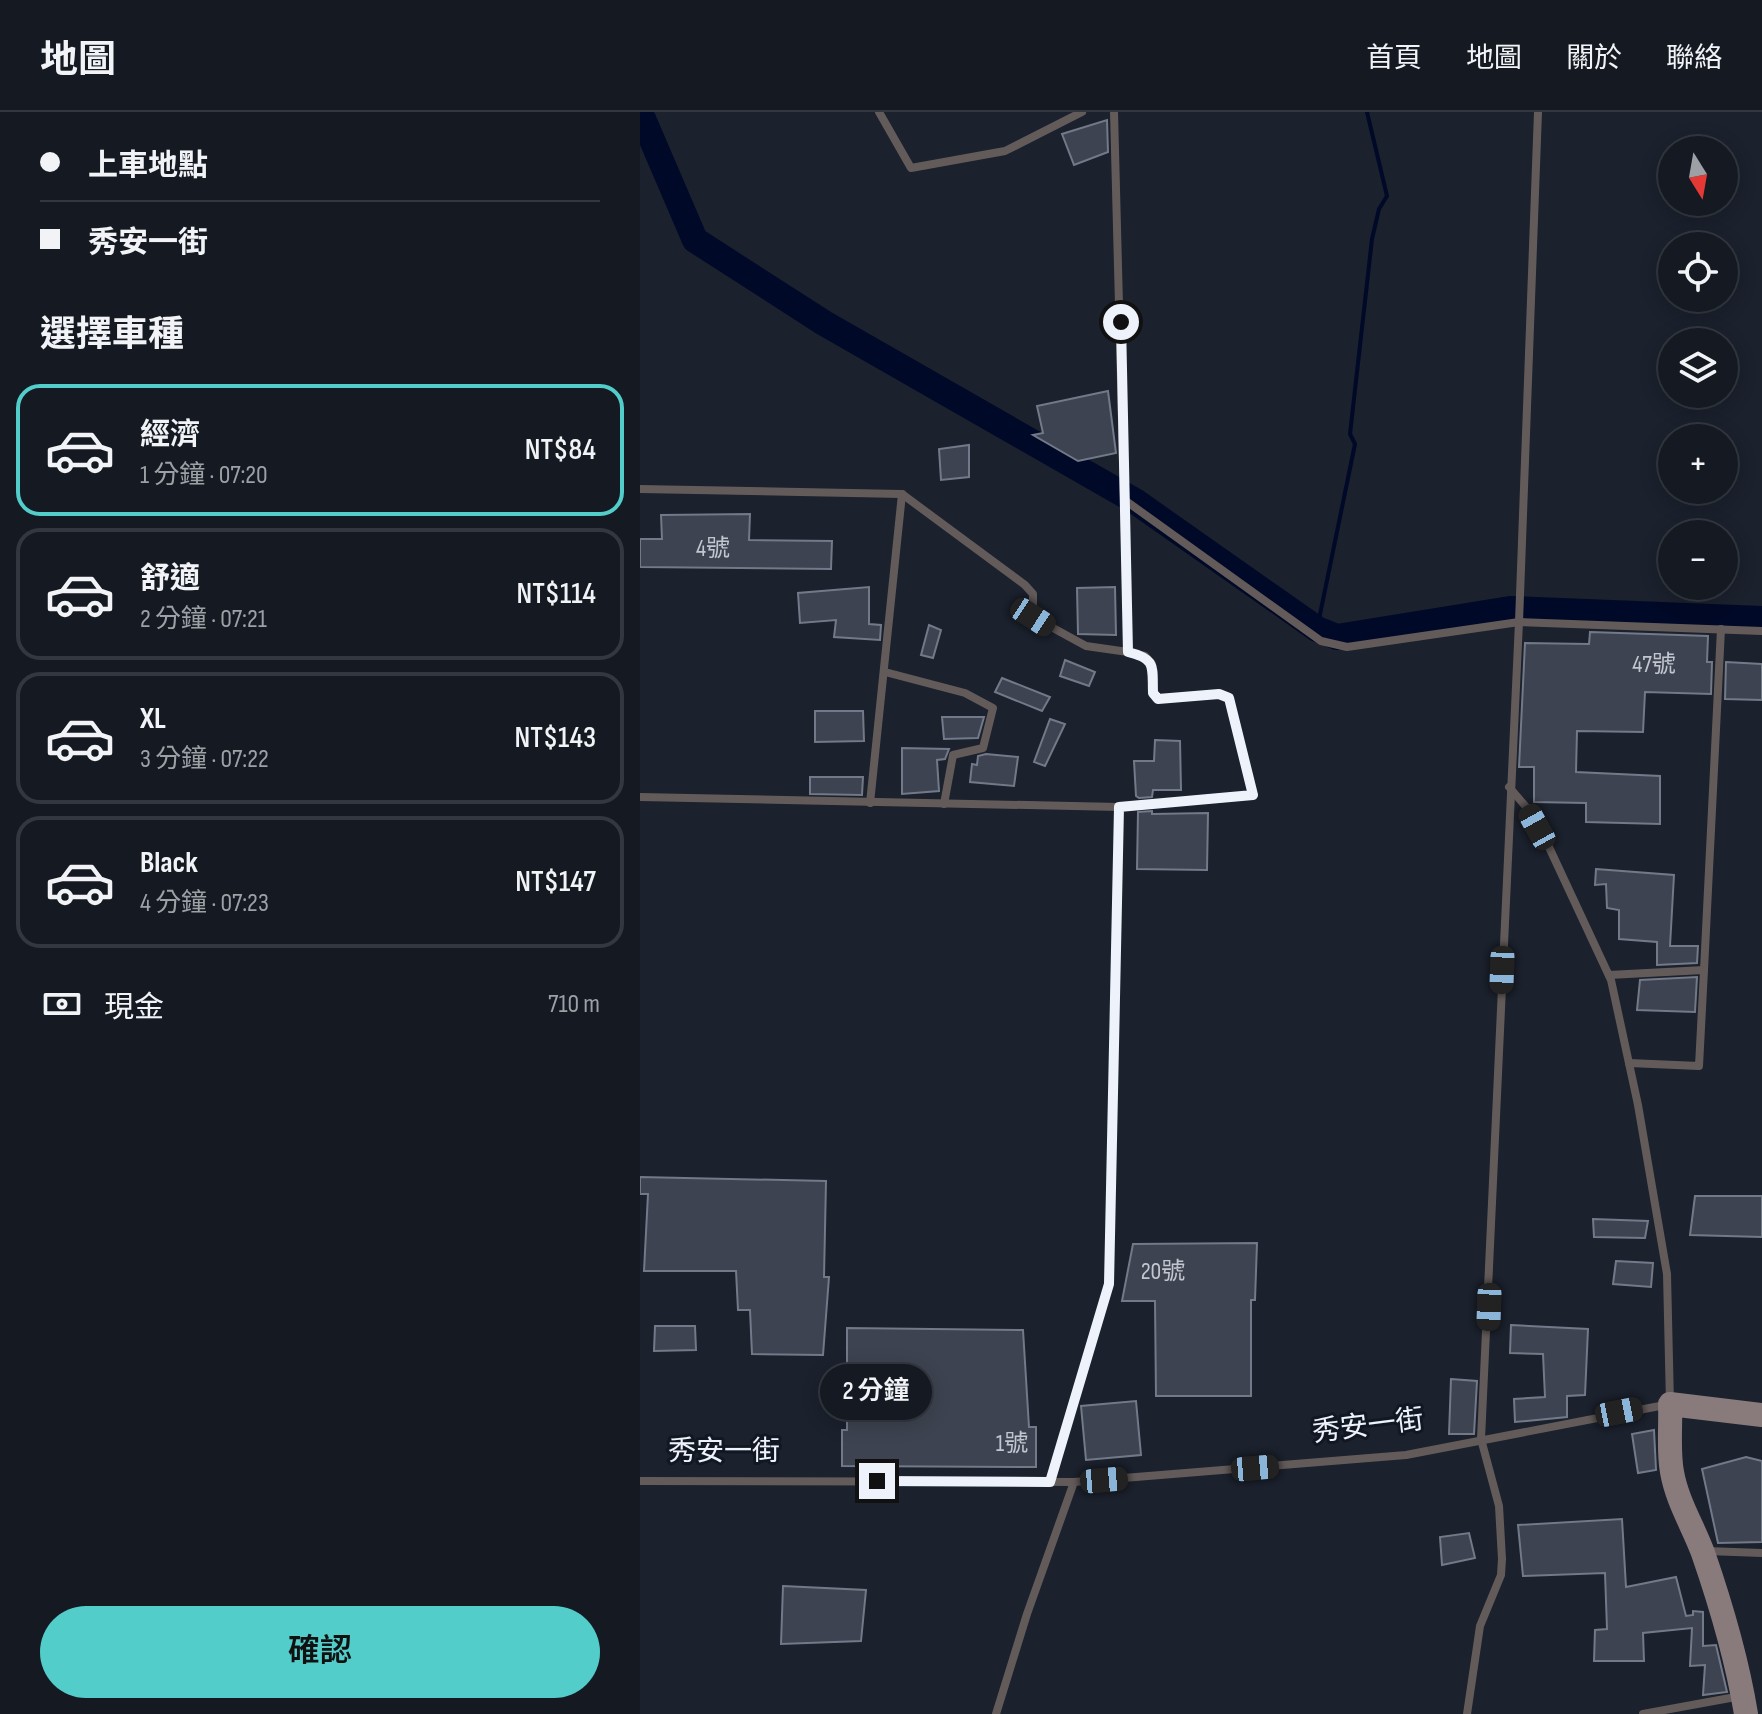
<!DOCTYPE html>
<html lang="zh-TW">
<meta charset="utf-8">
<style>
:root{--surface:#141922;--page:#21262f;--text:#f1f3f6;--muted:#9da0a5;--line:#333840;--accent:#53cdca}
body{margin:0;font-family:"Sofia Sans Condensed","Noto Sans TC",sans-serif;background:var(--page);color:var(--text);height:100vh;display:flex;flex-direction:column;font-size:30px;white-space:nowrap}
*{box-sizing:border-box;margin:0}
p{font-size:26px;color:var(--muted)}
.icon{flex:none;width:44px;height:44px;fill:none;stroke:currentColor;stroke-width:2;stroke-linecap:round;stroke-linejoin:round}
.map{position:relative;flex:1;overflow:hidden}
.panel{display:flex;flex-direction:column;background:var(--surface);width:640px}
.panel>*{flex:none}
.guide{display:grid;align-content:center;height:176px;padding:0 40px;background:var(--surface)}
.needle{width:52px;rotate:169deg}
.buttons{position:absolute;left:1018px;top:24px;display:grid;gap:16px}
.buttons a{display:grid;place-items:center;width:80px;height:80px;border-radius:50%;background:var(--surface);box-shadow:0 4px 20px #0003,0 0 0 2px var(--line);font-size:40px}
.end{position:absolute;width:36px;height:36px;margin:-18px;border:10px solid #eef2fb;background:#111;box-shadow:0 0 0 4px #111}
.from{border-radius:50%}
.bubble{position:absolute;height:56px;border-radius:28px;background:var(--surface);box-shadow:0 4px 20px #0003,0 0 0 2px var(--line);font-size:26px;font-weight:600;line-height:56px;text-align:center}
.car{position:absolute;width:24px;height:48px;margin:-24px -12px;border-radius:10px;box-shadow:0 0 6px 2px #0007;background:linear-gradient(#222 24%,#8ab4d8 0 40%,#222 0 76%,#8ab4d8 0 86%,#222 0)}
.guide b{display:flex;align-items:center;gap:28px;height:76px;font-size:30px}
.guide b+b{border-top:2px solid var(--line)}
.guide i{width:20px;height:20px;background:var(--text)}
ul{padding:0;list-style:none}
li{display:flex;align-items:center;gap:24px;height:132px;margin:0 16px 12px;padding:0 24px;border:4px solid var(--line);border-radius:24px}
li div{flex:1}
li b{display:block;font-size:30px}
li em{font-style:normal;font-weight:600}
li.selected{border-color:var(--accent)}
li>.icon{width:72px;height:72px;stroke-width:1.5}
h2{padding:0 40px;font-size:36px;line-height:96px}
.pay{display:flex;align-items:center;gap:20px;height:88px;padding:0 40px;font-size:30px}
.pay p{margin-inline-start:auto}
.cta{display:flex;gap:16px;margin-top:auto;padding:16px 40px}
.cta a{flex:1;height:92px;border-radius:48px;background:var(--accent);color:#111;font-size:32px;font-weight:600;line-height:92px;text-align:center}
header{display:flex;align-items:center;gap:48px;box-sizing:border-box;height:112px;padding:0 40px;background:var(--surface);border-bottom:2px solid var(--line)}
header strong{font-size:38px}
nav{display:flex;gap:44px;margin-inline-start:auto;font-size:28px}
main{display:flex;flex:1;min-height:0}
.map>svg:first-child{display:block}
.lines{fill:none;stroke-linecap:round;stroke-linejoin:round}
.stream{stroke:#000927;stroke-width:4}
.river{stroke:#000927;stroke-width:26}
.building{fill:#3d4350;stroke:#727988;stroke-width:2}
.lane{stroke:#635b5a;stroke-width:8}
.secondary{stroke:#897b7b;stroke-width:24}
.route{stroke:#eef2fb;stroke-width:10}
.labels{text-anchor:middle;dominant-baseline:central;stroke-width:6;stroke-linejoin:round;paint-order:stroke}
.number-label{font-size:24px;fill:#c2c6d0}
.street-label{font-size:28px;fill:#eef2fb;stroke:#121823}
</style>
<header>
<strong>地圖</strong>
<nav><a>首頁</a><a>地圖</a><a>關於</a><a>聯絡</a></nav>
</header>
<main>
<section class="panel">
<div class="guide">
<b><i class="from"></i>上車地點</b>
<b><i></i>秀安一街</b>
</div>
<h2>選擇車種</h2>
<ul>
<li class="selected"><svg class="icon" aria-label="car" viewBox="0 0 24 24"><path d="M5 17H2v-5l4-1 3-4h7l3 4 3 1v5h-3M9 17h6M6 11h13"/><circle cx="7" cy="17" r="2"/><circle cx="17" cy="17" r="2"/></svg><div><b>經濟</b><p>1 分鐘 · 07:20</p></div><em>NT$84</em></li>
<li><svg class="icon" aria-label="car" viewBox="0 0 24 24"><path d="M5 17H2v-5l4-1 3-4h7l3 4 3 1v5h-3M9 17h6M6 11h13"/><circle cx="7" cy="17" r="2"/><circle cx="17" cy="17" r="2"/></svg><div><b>舒適</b><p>2 分鐘 · 07:21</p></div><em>NT$114</em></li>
<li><svg class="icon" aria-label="car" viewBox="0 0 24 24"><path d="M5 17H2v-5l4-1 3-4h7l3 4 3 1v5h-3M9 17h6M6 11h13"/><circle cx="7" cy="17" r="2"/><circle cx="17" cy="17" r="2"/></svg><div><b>XL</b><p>3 分鐘 · 07:22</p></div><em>NT$143</em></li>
<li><svg class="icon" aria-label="car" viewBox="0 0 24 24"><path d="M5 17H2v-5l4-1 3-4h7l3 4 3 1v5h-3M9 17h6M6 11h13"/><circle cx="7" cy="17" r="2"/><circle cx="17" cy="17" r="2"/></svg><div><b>Black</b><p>4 分鐘 · 07:23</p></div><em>NT$147</em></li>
</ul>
<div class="pay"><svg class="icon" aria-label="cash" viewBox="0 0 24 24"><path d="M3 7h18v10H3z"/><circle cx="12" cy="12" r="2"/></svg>現金<p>710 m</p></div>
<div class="cta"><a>確認</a></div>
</section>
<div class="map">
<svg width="1122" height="1602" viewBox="0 0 1122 1602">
<rect width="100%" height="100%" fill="#1b212d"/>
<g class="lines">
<!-- stream -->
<polyline class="stream" points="677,517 715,332 710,322 732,127 739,97 747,84 727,0"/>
<!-- river -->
<polyline class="river" points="3,7 55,128 184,211 495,389 677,517 697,525 870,497 1122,507"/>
</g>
<!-- building -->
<g class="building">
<polygon points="467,8 468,40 434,53 422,22"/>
<polygon points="468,279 476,341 438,349 393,323 403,321 397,294"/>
<polygon points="329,333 329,365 301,368 299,337"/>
<polygon points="110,402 109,428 192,429 191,457 0,455 0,427 22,427 21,403"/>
<polygon points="229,475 229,512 241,513 240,528 194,525 196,508 160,511 158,481"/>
<polygon points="475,475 476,523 438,522 437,476"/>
<polygon points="289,513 301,518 293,546 281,543"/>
<polygon points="950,520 1068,524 1067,550 1072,550 1071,582 1005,580 1003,620 937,619 936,660 1020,664 1020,712 946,710 946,691 894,690 894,655 879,655 885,531 949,532"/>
<polygon points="425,548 455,560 449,574 420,564"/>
<polygon points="1086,550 1122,552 1122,588 1085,587"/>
<polygon points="362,566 410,585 402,599 355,580"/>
<polygon points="175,599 223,599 224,629 175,630"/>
<polygon points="302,605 344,605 338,626 304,627"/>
<polygon points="410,607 425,612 405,654 394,650"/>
<polygon points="515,628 540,629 541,678 513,678 512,685 499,686 496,684 494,649 514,649"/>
<polygon points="262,636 309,637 305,647 297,648 299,679 262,682"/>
<polygon points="346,642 378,645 374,674 330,670 332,652 337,653 338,644"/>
<polygon points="170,665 223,665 222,683 170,682"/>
<polygon points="512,699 512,702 568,701 567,758 497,757 498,700"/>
<polygon points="956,757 1034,763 1030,834 1058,834 1057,851 1017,853 1017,830 979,827 979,798 967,796 966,772 955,773"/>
<polygon points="1057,865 1055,900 997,898 1000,868"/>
<polygon points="0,1065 186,1069 184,1165 189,1165 183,1243 112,1242 110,1198 98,1198 96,1159 4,1159 8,1082 0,1082"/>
<polygon points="1055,1084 1122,1084 1122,1125 1050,1123"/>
<polygon points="953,1107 1008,1109 1005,1126 954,1125"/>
<polygon points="617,1131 615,1188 611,1188 611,1284 516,1284 515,1189 482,1189 493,1132"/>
<polygon points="976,1149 1013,1151 1011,1175 973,1172"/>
<polygon points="871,1213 948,1217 945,1283 927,1284 927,1305 875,1310 874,1287 905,1285 903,1242 870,1241"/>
<polygon points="15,1214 55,1214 56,1238 14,1239"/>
<polygon points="207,1216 383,1218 389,1315 396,1315 396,1355 202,1354 202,1318 207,1318"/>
<polygon points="811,1267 837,1269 834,1322 809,1322"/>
<polygon points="496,1289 501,1343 446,1348 441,1294"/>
<polygon points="1014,1318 1016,1358 998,1361 992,1322"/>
<polygon points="1106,1345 1122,1349 1122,1430 1078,1431 1062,1357"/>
<polygon points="982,1407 986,1475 1036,1465 1046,1504 1053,1503 1053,1499 1063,1500 1063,1534 1076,1533 1087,1580 1063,1583 1065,1553 1050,1554 1052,1516 1003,1521 1004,1549 954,1549 955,1518 967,1517 965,1461 883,1464 878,1413"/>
<polygon points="829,1421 835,1446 802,1453 800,1425"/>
<polygon points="143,1474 226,1478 221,1529 141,1532"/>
</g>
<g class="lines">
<!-- lane -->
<g class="lane">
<polyline points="239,0 271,56 365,39 442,0"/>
<polyline points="0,377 262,382 385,473 393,482 393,505 446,534 488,540"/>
<polyline points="486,389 681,529 707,535 879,510 1122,519"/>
<polyline points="245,560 325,581 353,596 343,636 313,643 304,692"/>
<polyline points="0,685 479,695 613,683 589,586 579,582 518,587 513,581 512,552 505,544 488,540 474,0"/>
<polyline points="230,691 262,382"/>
<polyline points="969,863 1064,858 1081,517"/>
<polyline points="989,951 1059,954 1064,858"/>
<polyline points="0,1369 434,1370 766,1343 1030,1292 1027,1162 998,993 971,868 908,733 887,696 869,675"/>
<polyline points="410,1370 469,1172 479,695"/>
<polyline points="1067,1439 1122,1441"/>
<polyline points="356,1602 387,1502 434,1370"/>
<polyline points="827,1602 840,1514 861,1463 862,1447 859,1394 841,1327 879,510 898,0"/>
<polyline points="1003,1602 1101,1584"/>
</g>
<!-- secondary -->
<path class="secondary" d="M1106,1602C1097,1547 1081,1493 1063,1441C1053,1414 1037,1389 1032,1360C1028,1339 1031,1314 1030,1292L1122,1303"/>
</g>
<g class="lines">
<!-- route -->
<path class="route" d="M237,1369L410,1370L469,1172L479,695L613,683L589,586L579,582L518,587L513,581C512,555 517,547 488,540L481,210"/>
</g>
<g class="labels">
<!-- number labels -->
<g class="number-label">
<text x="73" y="436">4號</text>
<text x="1014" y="552">47號</text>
<text x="523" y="1159">20號</text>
<text x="372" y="1331">1號</text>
</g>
<!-- street labels -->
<g class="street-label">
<text transform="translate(728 1314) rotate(-7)">秀安一街</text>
<text x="84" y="1339">秀安一街</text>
</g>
</g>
</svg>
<div class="buttons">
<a><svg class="needle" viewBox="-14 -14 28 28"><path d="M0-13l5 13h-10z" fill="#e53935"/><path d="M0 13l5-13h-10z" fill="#9da0a5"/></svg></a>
<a><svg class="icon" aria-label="locate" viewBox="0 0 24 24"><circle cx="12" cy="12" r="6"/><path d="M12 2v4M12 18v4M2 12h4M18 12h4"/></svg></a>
<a><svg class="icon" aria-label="layers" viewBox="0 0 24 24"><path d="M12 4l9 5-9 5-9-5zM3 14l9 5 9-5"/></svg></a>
<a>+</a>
<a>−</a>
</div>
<i class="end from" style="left:481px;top:210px"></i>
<i class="end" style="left:237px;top:1369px"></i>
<div class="bubble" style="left:180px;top:1252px;width:112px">2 分鐘</div>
<i class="car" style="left:393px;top:505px;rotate:123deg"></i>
<i class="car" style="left:897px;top:715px;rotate:331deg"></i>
<i class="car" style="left:862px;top:858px;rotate:182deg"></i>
<i class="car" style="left:849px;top:1195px;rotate:182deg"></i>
<i class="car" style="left:979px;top:1300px;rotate:79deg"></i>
<i class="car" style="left:615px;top:1356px;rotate:85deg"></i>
<i class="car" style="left:464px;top:1368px;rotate:85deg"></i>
</div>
</main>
